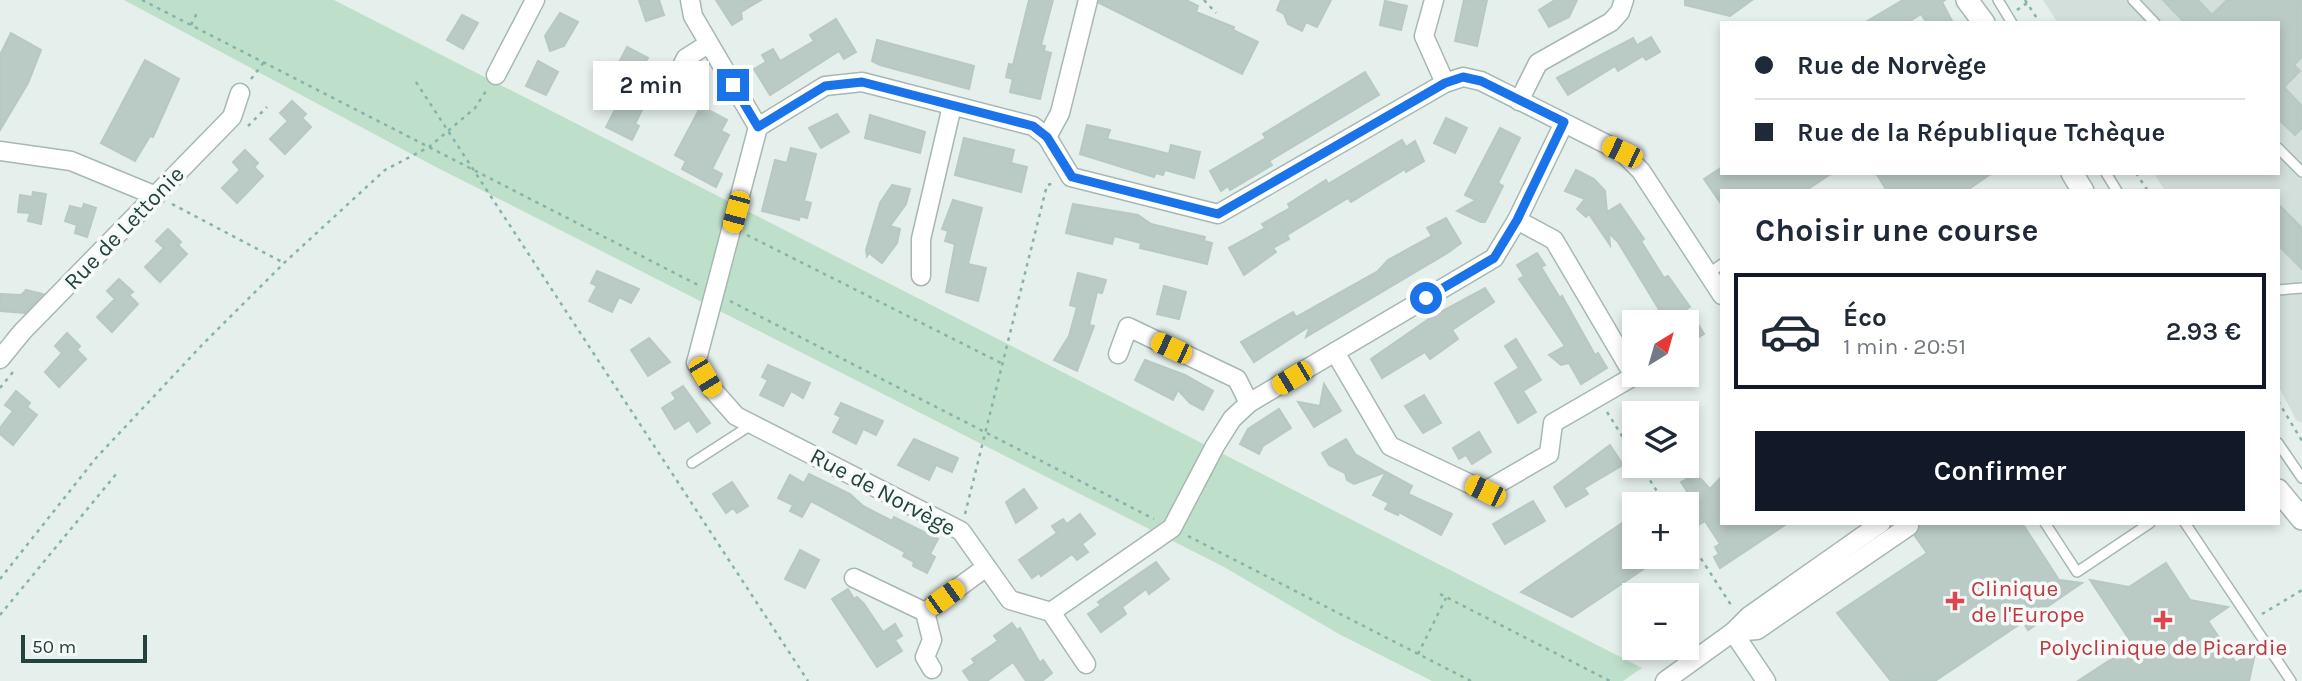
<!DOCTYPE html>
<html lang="fr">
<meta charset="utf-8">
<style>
:root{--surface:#fff;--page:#f6f6f7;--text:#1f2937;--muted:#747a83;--line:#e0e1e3;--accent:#111827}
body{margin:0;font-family:Karla,sans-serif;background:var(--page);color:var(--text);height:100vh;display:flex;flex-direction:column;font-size:26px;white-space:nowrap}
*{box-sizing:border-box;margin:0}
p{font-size:23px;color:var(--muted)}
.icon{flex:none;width:38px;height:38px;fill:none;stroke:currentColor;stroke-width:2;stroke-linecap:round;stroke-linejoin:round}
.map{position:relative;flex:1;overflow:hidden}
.side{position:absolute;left:1720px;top:189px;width:560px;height:336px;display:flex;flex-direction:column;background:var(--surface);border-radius:0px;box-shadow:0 4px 10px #0003}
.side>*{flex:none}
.hud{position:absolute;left:1720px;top:21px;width:560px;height:154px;border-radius:0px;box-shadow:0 4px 10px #0003;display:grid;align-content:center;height:154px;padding:0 35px;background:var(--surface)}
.needle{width:46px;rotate:37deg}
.controls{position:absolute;left:1622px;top:310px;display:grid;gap:14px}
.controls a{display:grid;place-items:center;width:77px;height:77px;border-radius:0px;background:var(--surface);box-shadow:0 4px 10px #0003;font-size:35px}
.scale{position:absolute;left:21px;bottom:18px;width:126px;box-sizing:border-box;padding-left:7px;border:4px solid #23423d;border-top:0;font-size:19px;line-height:24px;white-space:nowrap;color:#23423d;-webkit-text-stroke:5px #f6fbf9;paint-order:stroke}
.end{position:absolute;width:32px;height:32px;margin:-16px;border:9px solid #1a73e8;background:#fff;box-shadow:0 0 0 4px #fff}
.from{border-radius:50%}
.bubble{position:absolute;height:49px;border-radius:0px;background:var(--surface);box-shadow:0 4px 10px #0003;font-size:23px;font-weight:600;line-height:49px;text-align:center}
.car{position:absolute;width:21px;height:42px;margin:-21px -10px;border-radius:9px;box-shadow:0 0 5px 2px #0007;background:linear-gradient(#f5c518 24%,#345 0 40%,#f5c518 0 76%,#345 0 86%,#f5c518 0)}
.hud b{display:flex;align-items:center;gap:24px;height:66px;font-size:26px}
.hud b+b{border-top:2px solid var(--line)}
.hud i{width:18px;height:18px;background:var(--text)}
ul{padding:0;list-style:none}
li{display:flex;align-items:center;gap:21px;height:116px;margin:0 14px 10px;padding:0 21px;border:4px solid transparent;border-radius:0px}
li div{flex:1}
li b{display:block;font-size:26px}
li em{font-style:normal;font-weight:600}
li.active{border-color:var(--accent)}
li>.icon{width:63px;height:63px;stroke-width:1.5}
h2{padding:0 35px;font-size:32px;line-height:84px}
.button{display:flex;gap:14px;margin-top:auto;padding:14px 35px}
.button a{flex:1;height:80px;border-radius:0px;background:var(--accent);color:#fff;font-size:28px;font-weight:600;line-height:80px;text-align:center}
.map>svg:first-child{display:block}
.built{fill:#d3dfdb}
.green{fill:#bee0ca}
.building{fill:#bacac5;stroke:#b7c9c3;stroke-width:2}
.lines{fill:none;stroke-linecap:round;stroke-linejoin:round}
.service-casing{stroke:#a7b8b3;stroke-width:12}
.minor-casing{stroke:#a7b8b3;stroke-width:21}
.tertiary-casing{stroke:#a7b8b3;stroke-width:24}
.path{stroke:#84b4a9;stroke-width:2.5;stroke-dasharray:3.5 5;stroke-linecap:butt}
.service{stroke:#fff;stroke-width:9}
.minor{stroke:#fff;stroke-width:18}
.tertiary{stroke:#fff;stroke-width:21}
.route{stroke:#1a73e8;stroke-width:9}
.health-dot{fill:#e0444e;stroke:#f6fbf9;stroke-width:2.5}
.labels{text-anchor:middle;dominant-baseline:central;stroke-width:7;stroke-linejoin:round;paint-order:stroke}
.street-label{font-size:23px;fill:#23423d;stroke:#f6fbf9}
.health-label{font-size:23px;fill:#be3a42;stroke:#f6fbf9;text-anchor:start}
</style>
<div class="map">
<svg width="2302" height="681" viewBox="0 0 2302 681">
<rect width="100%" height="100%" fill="#e5efeb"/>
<!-- built -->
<polygon class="built" points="2043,0 2302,0 2302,423 2296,420 2279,387 2278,191 2165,191 2154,173 2278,173 2278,23 2058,23"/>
<!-- green -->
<polygon class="green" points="124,0 334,0 1642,668 1623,681 1432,681 1339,634 1224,567 432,165"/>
<!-- building -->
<g class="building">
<polygon points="639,0 659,0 664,15 646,21"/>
<polygon points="716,0 761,0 741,12 742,19 732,25"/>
<polygon points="1029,0 1053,0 1041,45 1045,46 1044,51 1051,53 1040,99 1010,92 1013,79 1006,77 1009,64 1013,65"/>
<polygon points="1099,0 1186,0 1198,6 1196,12 1234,27 1233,30 1258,42 1242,74 1099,3"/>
<polygon points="1281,0 1331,0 1317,27 1306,22 1302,31 1288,24 1284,14 1277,10"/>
<polygon points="1464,0 1487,0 1477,46 1455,41"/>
<polygon points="1555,0 1577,0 1569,17 1549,27 1539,10"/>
<polygon points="1685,0 1752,0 1730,16 1685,5"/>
<polygon points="1903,0 1945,0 1942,2 1953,23 1927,23 1921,14 1907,23 1864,23"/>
<polygon points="2163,0 2198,0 2212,15 2227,0 2302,0 2302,57 2294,65 2300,71 2284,87 2302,106 2302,128 2295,135 2278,119 2278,23 2185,23"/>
<polygon points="1385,1 1407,6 1401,30 1380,25"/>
<polygon points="560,13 578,22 564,46 550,51 545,36"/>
<polygon points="462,15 478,23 463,49 447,40"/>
<polygon points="836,19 856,52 844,59 839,51 770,95 754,69 766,62 762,55 773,49 780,61 814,41 810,35"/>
<polygon points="11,33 41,50 28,83 0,130 0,55"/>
<polygon points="1651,37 1660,52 1646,60 1643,56 1618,71 1615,66 1568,95 1557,78 1633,38 1637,45"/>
<polygon points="877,40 974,66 969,89 880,65 872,61"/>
<polygon points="627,47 648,58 633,84 613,74"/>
<polygon points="145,60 179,79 153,137 150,136 135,161 101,143"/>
<polygon points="538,61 558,72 546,95 526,86"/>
<polygon points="1365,72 1379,95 1269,161 1272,165 1230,190 1228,186 1221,191 1210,171 1266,138 1263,134"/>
<polygon points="620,89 646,102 635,124 639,126 632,140 606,127 617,106 615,99"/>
<polygon points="292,101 306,114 302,118 311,127 285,154 270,139 288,121 280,113"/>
<polygon points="701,106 727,120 721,131 729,135 712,169 722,174 716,187 682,169 686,161 675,155"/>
<polygon points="837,114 849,132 821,148 809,128"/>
<polygon points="870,115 925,132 920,153 865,138"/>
<polygon points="1446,118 1467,128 1455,153 1434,143"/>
<polygon points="1087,125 1110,130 1107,139 1146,148 1169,154 1171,145 1200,152 1194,178 1165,170 1163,175 1156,173 1154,177 1080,154"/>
<polygon points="1500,128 1520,138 1498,183 1503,186 1485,222 1481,222 1457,211 1476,200 1465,195"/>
<polygon points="964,138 1014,150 1011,163 1027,167 1021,192 955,175"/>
<polygon points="1402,140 1406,147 1415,141 1424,161 1406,172 1405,169 1351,202 1348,198 1287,235 1289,239 1273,248 1276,252 1244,275 1229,248 1265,228 1262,224 1290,208 1288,204 1326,180 1328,184"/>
<polygon points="791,148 816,154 804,201 811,203 807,218 800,216 799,220 762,211 775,160 787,163"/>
<polygon points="245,150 258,163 254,167 263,176 237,203 222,188 240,170 233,162"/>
<polygon points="1722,167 1722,173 1832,173 1805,191 1722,191 1722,205 1704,179"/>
<polygon points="1576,170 1594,179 1605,191 1607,212 1620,204 1644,239 1641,241 1664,278 1668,276 1690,307 1666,321 1618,242 1609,233 1610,245 1589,214 1586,217 1577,209 1585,199 1565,191"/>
<polygon points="1876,173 1992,173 1966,191 1887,191"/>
<polygon points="892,185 910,189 906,204 890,226 900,229 897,243 882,263 869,253 867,256 866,250 880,203"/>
<polygon points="33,192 46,194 41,224 28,221 30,213 18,212 20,195 32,197"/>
<polygon points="953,200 982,208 968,264 986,268 978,301 946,292 955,244 945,241 948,231 942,229"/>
<polygon points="84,204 96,208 87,237 75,233 77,225 65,221 70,206 82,209"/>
<polygon points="1073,204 1138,215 1151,224 1205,237 1204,241 1212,243 1207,264 1140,248 1141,243 1114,236 1112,244 1066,233"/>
<polygon points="2278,204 2302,228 2302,269 2278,245"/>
<polygon points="1446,218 1461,243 1449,252 1306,337 1310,326 1254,362 1241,342 1293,312 1296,317 1378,271 1388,260 1432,236 1427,228"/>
<polygon points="168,229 181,242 178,245 187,254 160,282 145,267 164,248 156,241"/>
<polygon points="1537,253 1545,265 1541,267 1560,298 1562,296 1595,355 1598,353 1607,368 1581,384 1569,363 1561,365 1549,355 1565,346 1519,279 1524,276 1517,265"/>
<polygon points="597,271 639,289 631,303 619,297 612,312 589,301 597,286 591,283"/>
<polygon points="1078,273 1106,280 1102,293 1097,292 1089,325 1094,326 1077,371 1054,360 1069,336 1077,307 1070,305"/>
<polygon points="119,279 133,292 129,295 138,304 112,332 97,317 115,299 107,291"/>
<polygon points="1164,286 1186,292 1179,319 1157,314"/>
<polygon points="1485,288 1494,302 1452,330 1458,339 1430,359 1425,352 1382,378 1371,359 1433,316"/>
<polygon points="26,290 43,294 25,313 0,311 0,294 21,295"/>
<polygon points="1687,320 1698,324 1704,334 1687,344"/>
<polygon points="67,333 80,346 77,350 86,359 59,387 45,372 62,353 55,346"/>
<polygon points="649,338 670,362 648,376 631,350"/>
<polygon points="1516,339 1541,380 1523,391 1536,412 1518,423 1495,383 1519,368 1505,346"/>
<polygon points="1145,360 1185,375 1213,391 1203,410 1190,403 1178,390 1173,400 1135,380"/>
<polygon points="768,365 810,383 803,398 791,391 783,406 760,395 768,380 762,377"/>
<polygon points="1324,384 1341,411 1314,427 1298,402 1320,406"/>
<polygon points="683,386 710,423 697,432 689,420 675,429 662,408 676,399 672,393"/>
<polygon points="16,391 30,403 27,407 37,415 13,445 0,434 0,428 13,411 5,405"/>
<polygon points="1424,395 1441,423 1423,433 1405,406"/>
<polygon points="841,403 883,421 876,435 863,429 856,444 833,432 841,417 835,414"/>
<polygon points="1279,409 1291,428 1263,446 1259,454 1240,444 1248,429"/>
<polygon points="1479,432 1491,452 1472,464 1466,455 1459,459 1453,448"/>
<polygon points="914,439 958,458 952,472 936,465 929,480 898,465"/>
<polygon points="1346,439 1355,454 1386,472 1354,484 1347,480 1345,473 1329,465 1322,453"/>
<polygon points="1610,445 1623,465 1584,488 1588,494 1566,507 1554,487"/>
<polygon points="1386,472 1412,486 1408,494 1452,514 1441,535 1399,512 1398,515 1385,509 1389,503 1373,495"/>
<polygon points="809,474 850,494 863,506 892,521 894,517 938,539 930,554 935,557 927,573 913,566 914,562 903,556 905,552 811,501 802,517 790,511 793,505 778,498 790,475 804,483"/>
<polygon points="1692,476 1701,479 1710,489 1722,476 1722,523 1788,523 1720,568 1714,557 1719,554 1715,547 1720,544 1705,521 1687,532 1687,504 1669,504 1688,493 1681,482"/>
<polygon points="732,482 748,506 737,513 733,508 726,513 713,494"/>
<polygon points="1024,489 1037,508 1016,523 1006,502"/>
<polygon points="1533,501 1545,521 1505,544 1493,524"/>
<polygon points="1080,514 1095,534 1082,544 1088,552 1077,560 1072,554 1041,576 1039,573 1032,578 1019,560 1057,533 1052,526 1063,519 1067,524"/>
<polygon points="1634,515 1634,556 1663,556 1572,617 1521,592"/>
<polygon points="1920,523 2022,523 2059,580 2082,583 2038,613 2043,620 2028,630 2023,622 1935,681 1891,681 1837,613 1927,553 1915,536"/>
<polygon points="800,550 819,560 805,588 785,579"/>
<polygon points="1156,562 1169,579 1149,594 1146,589 1122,607 1126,614 1101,632 1088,614 1101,605 1098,602"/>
<polygon points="2166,563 2190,600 2228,607 2208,621 2236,663 2256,649 2249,681 2078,681 2133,645 2090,580 2129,587"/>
<polygon points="848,589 854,599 857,597 864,604 883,632 895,624 902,636 895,640 902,651 877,667 832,599"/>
<polygon points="1012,623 1017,630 1020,628 1040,663 1043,660 1052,673 1042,681 1026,681 1013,662 987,681 970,681 963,671 975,663 972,659 998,641 994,636"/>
</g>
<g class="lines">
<!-- service casing -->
<g class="service-casing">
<g id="service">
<polyline points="1998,0 2012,23"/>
<polyline points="2133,0 2155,23"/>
<polyline points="2278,148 2302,172"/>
<polyline points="2106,173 2117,191"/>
<polyline points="1708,274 1722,264"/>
<polyline points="2278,290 2302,288"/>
<polyline points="2278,443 2302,478"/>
<polyline points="692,463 751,425"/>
<polyline points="2045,523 2077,572 2150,523"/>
<polyline points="2185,523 2291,681"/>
</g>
</g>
<!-- minor casing -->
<g class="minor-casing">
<g id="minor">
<polyline points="690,0 693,16 758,127"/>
<polyline points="1088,0 1060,113 1047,137 1071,177 1218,214 1445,83 1463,77 1481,81 1622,152 1641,171 1722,295"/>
<polyline points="1434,0 1424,36 1445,83"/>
<polyline points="496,75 535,0"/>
<polyline points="671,88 686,58 708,44"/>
<polyline points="1519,101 1538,63 1611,22 1620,12 1624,0"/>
<polyline points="1047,137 1033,126 862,82 825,86 758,127 696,363 713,390 736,416 961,531 1010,600 1051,612 1172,528 1215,446 1232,419 1249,403 1494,258 1517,220 1564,123"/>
<polyline points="0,151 71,161 156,196"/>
<polyline points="921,276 921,239 952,106"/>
<polyline points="1335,352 1390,446 1485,491 1549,454 1553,423 1634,376 1554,240 1517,220"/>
<polyline points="1118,354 1128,327 1237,379 1249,403"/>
<polyline points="0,359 22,332 232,117 240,93"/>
<polyline points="854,578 925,612 932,640 925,657 932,669"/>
<polyline points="925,612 985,568"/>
<polyline points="1051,612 1086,664"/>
<polyline points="1733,632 1757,630 1909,526"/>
<polyline points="1733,632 1766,681"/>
<polyline points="1665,681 1733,632 1749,616 1881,523"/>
</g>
</g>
<!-- tertiary casing -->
<g class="tertiary-casing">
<g id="tertiary">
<polyline points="1967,0 1984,23"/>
<polyline points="2072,173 2083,191"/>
<polyline points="2278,490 2302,519"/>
</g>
</g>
<!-- path -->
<g class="path">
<polyline points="142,0 700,286"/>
<polyline points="1204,0 1216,13"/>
<polyline points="2025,0 2040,23"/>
<polyline points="2017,10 2027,3"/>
<polyline points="191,25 198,11"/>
<polyline points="251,79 264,62"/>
<polyline points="416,82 808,681"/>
<polyline points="248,126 267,107"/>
<polyline points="2136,173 2148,191"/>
<polyline points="172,204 284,263"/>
<polyline points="747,235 1003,364"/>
<polyline points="730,301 1154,519"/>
<polyline points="0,388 13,372"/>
<polyline points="2278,401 2302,441"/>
<polyline points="1607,412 1634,455"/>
<polyline points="1641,466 1665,504"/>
<polyline points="965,514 1047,185 1055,183"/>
<polyline points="1188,536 1471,681"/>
<polyline points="1687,537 1733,608"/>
<polyline points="0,579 96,458 203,344 284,263 385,170 429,147 475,108 488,88"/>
<polyline points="1440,594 1610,681"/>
<polyline points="2262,614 2302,590"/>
<polyline points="0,615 117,473"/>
<polyline points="1418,654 1446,598"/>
</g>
<!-- service -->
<use href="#service" class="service"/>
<!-- minor -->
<use href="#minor" class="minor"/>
<!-- tertiary -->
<use href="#tertiary" class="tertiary"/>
</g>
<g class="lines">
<!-- route -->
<polyline class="route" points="733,85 758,127 825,86 862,82 1033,126 1047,137 1072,177 1218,214 1445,83 1463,77 1481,81 1564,122 1517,220 1494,258 1426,298"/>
</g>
<!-- markers -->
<g class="health-dot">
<path d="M1951.5 590.5h7v7h7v7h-7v7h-7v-7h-7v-7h7z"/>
<path d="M2159.5 609.5h7v7h7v7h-7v7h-7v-7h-7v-7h7z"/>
</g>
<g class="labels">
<!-- street labels -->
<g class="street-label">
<text transform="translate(124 228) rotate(-46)">Rue de Lettonie</text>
<text transform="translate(883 492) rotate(28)">Rue de Norvège</text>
</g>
<!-- health labels -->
<g class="health-label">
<text x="1971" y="588">Clinique<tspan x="1971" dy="26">de l'Europe</tspan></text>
<text x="2163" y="647" text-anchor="middle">Polyclinique de Picardie</text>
</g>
</g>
</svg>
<div class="controls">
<a><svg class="needle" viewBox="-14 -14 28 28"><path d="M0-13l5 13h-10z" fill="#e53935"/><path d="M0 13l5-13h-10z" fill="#747a83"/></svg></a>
<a><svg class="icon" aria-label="layers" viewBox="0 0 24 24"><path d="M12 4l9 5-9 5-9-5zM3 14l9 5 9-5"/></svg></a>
<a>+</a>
<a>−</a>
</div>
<div class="scale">50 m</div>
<i class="end from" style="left:1426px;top:298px"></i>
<i class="end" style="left:733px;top:85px"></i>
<div class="bubble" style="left:593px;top:61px;width:116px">2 min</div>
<i class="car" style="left:1622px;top:152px;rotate:296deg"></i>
<i class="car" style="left:736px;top:212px;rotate:195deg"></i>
<i class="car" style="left:1171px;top:348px;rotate:295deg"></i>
<i class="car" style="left:705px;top:377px;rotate:149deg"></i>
<i class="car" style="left:1292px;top:378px;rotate:239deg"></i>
<i class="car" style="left:1485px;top:491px;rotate:296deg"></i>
<i class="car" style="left:945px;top:597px;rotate:54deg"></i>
<div class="hud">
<b><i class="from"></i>Rue de Norvège</b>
<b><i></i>Rue de la République Tchèque</b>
</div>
<section class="side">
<h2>Choisir une course</h2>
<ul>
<li class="active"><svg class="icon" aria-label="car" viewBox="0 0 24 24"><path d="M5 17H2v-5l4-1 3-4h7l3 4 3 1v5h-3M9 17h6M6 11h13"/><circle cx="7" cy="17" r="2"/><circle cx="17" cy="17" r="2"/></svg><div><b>Éco</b><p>1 min · 20:51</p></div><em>2.93 €</em></li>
</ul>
<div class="button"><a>Confirmer</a></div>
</section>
</div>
